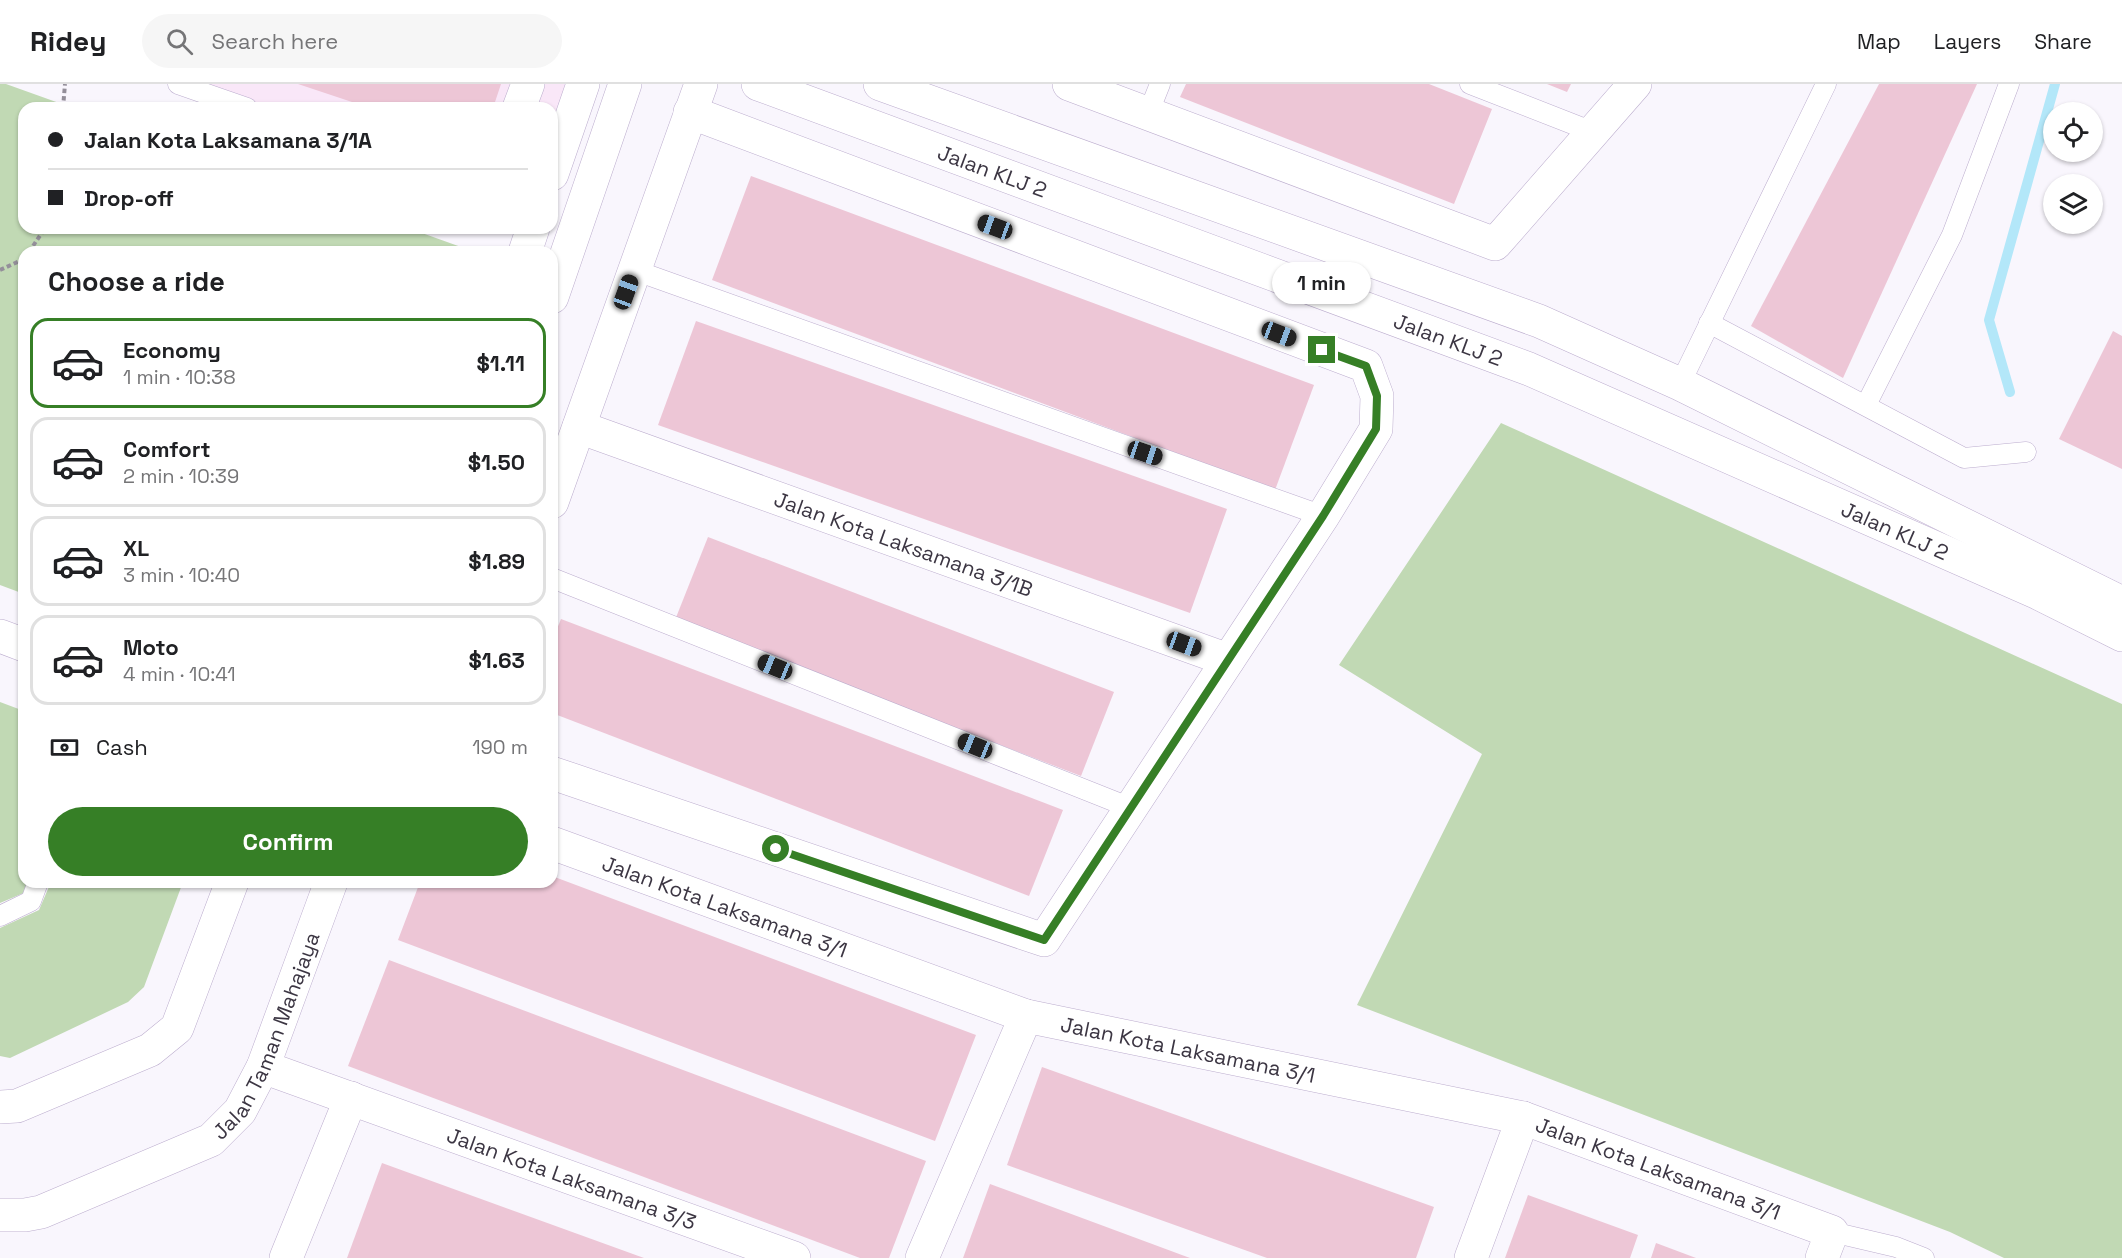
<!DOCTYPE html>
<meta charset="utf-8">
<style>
:root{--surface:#fff;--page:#f6f6f6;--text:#202124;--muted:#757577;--line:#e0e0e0;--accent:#367f26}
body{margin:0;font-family:"Space Grotesk",sans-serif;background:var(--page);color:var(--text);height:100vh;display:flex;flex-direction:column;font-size:22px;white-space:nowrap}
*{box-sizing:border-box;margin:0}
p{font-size:20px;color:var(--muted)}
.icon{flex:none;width:33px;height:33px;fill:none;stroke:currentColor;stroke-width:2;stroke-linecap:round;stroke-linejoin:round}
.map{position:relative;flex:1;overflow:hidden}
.sheet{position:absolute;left:18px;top:162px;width:540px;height:642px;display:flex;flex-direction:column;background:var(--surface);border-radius:18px;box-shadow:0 2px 4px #0004}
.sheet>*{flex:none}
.guide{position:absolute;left:18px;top:18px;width:540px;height:132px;border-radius:18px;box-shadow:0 2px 4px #0004;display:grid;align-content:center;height:132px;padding:0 30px;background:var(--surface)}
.controls{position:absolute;left:2043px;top:18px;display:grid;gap:12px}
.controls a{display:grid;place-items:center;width:60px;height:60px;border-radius:50%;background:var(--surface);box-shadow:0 2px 4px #0004;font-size:30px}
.end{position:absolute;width:27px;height:27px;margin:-14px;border:8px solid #367f26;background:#fff;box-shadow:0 0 0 3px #fff}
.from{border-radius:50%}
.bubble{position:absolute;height:42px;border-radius:21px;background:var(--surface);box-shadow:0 2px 4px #0004;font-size:20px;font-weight:700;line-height:42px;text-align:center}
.car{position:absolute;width:18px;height:36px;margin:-18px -9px;border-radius:8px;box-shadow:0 0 4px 2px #0007;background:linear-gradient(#222 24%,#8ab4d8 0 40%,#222 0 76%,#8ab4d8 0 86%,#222 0)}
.guide b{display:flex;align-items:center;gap:21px;height:57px;font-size:22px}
.guide b+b{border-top:2px solid var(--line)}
.guide i{width:15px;height:15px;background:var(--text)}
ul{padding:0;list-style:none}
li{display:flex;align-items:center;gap:18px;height:90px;margin:0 12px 9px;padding:0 18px;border:3px solid var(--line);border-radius:18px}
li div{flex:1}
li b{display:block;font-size:22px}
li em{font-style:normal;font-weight:700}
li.current{border-color:var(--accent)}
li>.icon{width:54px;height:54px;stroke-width:1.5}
h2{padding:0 30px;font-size:27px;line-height:72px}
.pay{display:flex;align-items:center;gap:15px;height:66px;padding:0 30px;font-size:22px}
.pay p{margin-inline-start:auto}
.button{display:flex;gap:12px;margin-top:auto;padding:12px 30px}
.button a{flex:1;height:69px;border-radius:36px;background:var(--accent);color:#fff;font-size:24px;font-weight:700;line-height:69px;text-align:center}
header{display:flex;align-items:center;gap:36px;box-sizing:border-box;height:84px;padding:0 30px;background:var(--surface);border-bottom:2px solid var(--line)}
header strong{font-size:28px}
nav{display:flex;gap:33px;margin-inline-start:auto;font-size:21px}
.search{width:420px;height:54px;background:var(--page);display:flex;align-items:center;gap:15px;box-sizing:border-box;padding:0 21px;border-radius:33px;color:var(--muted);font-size:22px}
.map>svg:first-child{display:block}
.commercial{fill:#f9e7f8}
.green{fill:#c1d9b4}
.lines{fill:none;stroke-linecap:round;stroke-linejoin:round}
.stream{stroke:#b3e7f9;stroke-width:10}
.building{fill:#edc6d6}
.lane-casing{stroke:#bcadce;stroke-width:21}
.street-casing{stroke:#bcadce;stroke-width:34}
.secondary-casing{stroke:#bcadce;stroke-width:34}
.path{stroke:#948f9a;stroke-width:4;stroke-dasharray:4.5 3;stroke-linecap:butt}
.lane{stroke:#fff;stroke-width:20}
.street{stroke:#fff;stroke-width:33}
.secondary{stroke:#fff;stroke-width:33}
.route{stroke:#367f26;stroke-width:8}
.labels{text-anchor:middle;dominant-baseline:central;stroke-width:6;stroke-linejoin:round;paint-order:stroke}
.street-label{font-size:21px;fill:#3c3643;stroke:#fff}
</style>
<header>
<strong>Ridey</strong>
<div class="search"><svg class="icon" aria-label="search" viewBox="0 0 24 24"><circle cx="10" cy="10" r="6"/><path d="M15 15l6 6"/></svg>Search here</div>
<nav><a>Map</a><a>Layers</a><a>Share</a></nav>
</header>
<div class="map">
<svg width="2122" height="1174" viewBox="0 0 2122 1174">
<rect width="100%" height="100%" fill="#f9f6fd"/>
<!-- commercial -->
<polygon class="commercial" points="186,0 565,0 552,46 552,24 251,24"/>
<!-- green -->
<g class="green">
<polygon points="0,0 6,0 73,24 24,24 24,144 408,144 475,168 24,168 24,510 0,501"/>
<polygon points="1501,339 2122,620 2122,1174 2004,1174 1950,1148 1357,921 1482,670 1339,581"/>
<polygon points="0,618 24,627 24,798 30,798 26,808 0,819"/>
<polygon points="51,798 183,798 144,903 128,918 10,974 0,972 0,844 39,826"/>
</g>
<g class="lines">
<!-- stream -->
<polyline class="stream" points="2010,308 1989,236 2055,0"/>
</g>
<!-- building -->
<g class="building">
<polygon points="298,0 501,0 493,24 370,24"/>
<polygon points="1186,0 1429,0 1492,25 1454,120 1180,13"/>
<polygon points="1547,0 1571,0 1567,8"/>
<polygon points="1879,0 1977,0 1843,294 1751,242"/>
<polygon points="751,92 1314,301 1275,406 712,196"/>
<polygon points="696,237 1227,425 1190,529 658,341"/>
<polygon points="2113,247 2122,252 2122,385 2059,355"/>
<polygon points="708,453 1114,608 1081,692 675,536"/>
<polygon points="561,535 1063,726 1029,812 552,629 552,557"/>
<polygon points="552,792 976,951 935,1057 398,856 420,798 552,798"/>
<polygon points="389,876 926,1077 889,1174 860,1174 348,982"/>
<polygon points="1042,983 1434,1123 1416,1174 1267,1174 1007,1081"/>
<polygon points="382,1079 644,1174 347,1174"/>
<polygon points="990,1100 1190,1174 963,1174"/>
<polygon points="1528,1111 1638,1151 1630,1174 1505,1174"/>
<polygon points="1656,1159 1696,1174 1651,1174"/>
</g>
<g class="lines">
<!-- lane casing -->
<g class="lane-casing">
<g id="lane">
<polyline points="178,0 247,24"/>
<polyline points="1470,0 1593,48"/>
<polyline points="1148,30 1160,0"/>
<polyline points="634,186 1323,432"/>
<polyline points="1709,239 1964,374 2026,368"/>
<polyline points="1680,300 1826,0"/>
<polyline points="1866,321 1952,151 2009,0"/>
<polyline points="552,494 1131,724"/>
<polyline points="0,832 31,817 38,798"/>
<polyline points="1832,1148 1896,1163 1924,1174"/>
</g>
</g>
<!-- street casing -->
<g class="street-casing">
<g id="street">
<path id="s1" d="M758,0L1529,285L2038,509L2122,551"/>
<polyline points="880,0 1539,237 1680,300 2122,519"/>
<polyline points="1069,0 1495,160 1635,0"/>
<polyline points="519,24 528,0"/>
<path id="s2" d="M579,343L1228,576"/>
<polyline points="552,418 701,0"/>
<polyline points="0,552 24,561"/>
<polyline points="552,689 1044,856 1323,432 1376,345 1377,312 1366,282 690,28"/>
<path id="s3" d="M552,759L1026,932L1523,1034L1832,1148L1822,1174"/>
<path id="s4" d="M263,983L794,1174"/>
<polyline points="0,1023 17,1022 150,966 177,944 232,798"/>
<polyline points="286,1174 351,1014"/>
<polyline points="922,1174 1026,932"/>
<polyline points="1471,1174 1523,1034"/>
</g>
</g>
<!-- secondary casing -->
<g class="secondary-casing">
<g id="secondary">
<polyline points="552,90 583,0"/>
<polyline points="525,168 533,144"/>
<polyline points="552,213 625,0"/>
<path id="s5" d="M0,1131H25L41,1128L211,1056L240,1027L263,983L331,798"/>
</g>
</g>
<!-- path -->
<g class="path">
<polyline points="63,24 65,0"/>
<polyline points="29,168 45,144"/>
<polyline points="0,186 24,175"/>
</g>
<!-- lane -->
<use href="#lane" class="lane"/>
<!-- street -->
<use href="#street" class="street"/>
<!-- secondary -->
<use href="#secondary" class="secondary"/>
</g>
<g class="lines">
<!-- route -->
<polyline class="route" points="776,765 1044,856 1323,432 1376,345 1377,312 1366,282 1322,266"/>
</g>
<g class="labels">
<!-- street labels -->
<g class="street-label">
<text stroke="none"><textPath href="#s1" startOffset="250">Jalan KLJ 2</textPath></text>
<text stroke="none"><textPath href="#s1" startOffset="736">Jalan KLJ 2</textPath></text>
<text stroke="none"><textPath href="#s1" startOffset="1222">Jalan KLJ 2</textPath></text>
<text stroke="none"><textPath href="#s2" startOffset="345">Jalan Kota Laksamana 3/1B</textPath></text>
<text stroke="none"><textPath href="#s3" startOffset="184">Jalan Kota Laksamana 3/1</textPath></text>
<text stroke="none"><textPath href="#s5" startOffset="346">Jalan Taman Mahajaya</textPath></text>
<text stroke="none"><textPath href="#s3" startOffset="670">Jalan Kota Laksamana 3/1</textPath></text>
<text stroke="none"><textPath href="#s3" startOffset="1156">Jalan Kota Laksamana 3/1</textPath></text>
<text stroke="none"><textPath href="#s4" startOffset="328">Jalan Kota Laksamana 3/3</textPath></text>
</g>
</g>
</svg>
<div class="controls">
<a><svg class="icon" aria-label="locate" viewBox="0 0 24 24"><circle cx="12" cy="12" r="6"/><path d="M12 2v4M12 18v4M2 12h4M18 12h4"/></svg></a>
<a><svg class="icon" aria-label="layers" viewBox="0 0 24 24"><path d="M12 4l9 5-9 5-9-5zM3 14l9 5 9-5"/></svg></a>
</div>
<i class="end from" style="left:776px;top:765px"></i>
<i class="end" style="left:1322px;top:266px"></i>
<div class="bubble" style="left:1272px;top:178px;width:99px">1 min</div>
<i class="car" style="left:995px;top:143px;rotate:290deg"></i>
<i class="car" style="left:626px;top:208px;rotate:20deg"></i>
<i class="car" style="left:1279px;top:250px;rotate:111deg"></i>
<i class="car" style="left:1145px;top:369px;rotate:109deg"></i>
<i class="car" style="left:1184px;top:560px;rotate:110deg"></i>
<i class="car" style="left:775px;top:583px;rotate:292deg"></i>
<i class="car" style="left:975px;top:662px;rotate:292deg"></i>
<div class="guide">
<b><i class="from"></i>Jalan Kota Laksamana 3/1A</b>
<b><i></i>Drop-off</b>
</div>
<section class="sheet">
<h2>Choose a ride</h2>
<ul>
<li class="current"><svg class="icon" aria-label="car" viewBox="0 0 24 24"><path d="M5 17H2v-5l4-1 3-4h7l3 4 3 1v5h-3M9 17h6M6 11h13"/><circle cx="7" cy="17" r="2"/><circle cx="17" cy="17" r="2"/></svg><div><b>Economy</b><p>1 min · 10:38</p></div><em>$1.11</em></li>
<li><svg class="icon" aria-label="car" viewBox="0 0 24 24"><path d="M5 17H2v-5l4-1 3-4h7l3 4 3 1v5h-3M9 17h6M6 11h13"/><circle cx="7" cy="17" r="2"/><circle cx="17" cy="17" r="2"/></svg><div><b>Comfort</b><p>2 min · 10:39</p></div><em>$1.50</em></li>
<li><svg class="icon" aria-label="car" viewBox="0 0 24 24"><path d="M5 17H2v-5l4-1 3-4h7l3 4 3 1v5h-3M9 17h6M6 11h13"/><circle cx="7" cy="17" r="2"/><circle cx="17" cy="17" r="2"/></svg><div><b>XL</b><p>3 min · 10:40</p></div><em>$1.89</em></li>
<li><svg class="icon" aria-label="car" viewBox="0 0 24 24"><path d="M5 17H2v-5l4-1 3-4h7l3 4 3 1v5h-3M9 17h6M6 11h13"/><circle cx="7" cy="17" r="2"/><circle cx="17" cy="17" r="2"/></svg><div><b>Moto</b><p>4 min · 10:41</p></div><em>$1.63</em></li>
</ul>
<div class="pay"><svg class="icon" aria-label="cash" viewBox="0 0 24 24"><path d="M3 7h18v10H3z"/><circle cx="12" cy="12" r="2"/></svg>Cash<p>190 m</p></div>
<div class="button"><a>Confirm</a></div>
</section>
</div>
